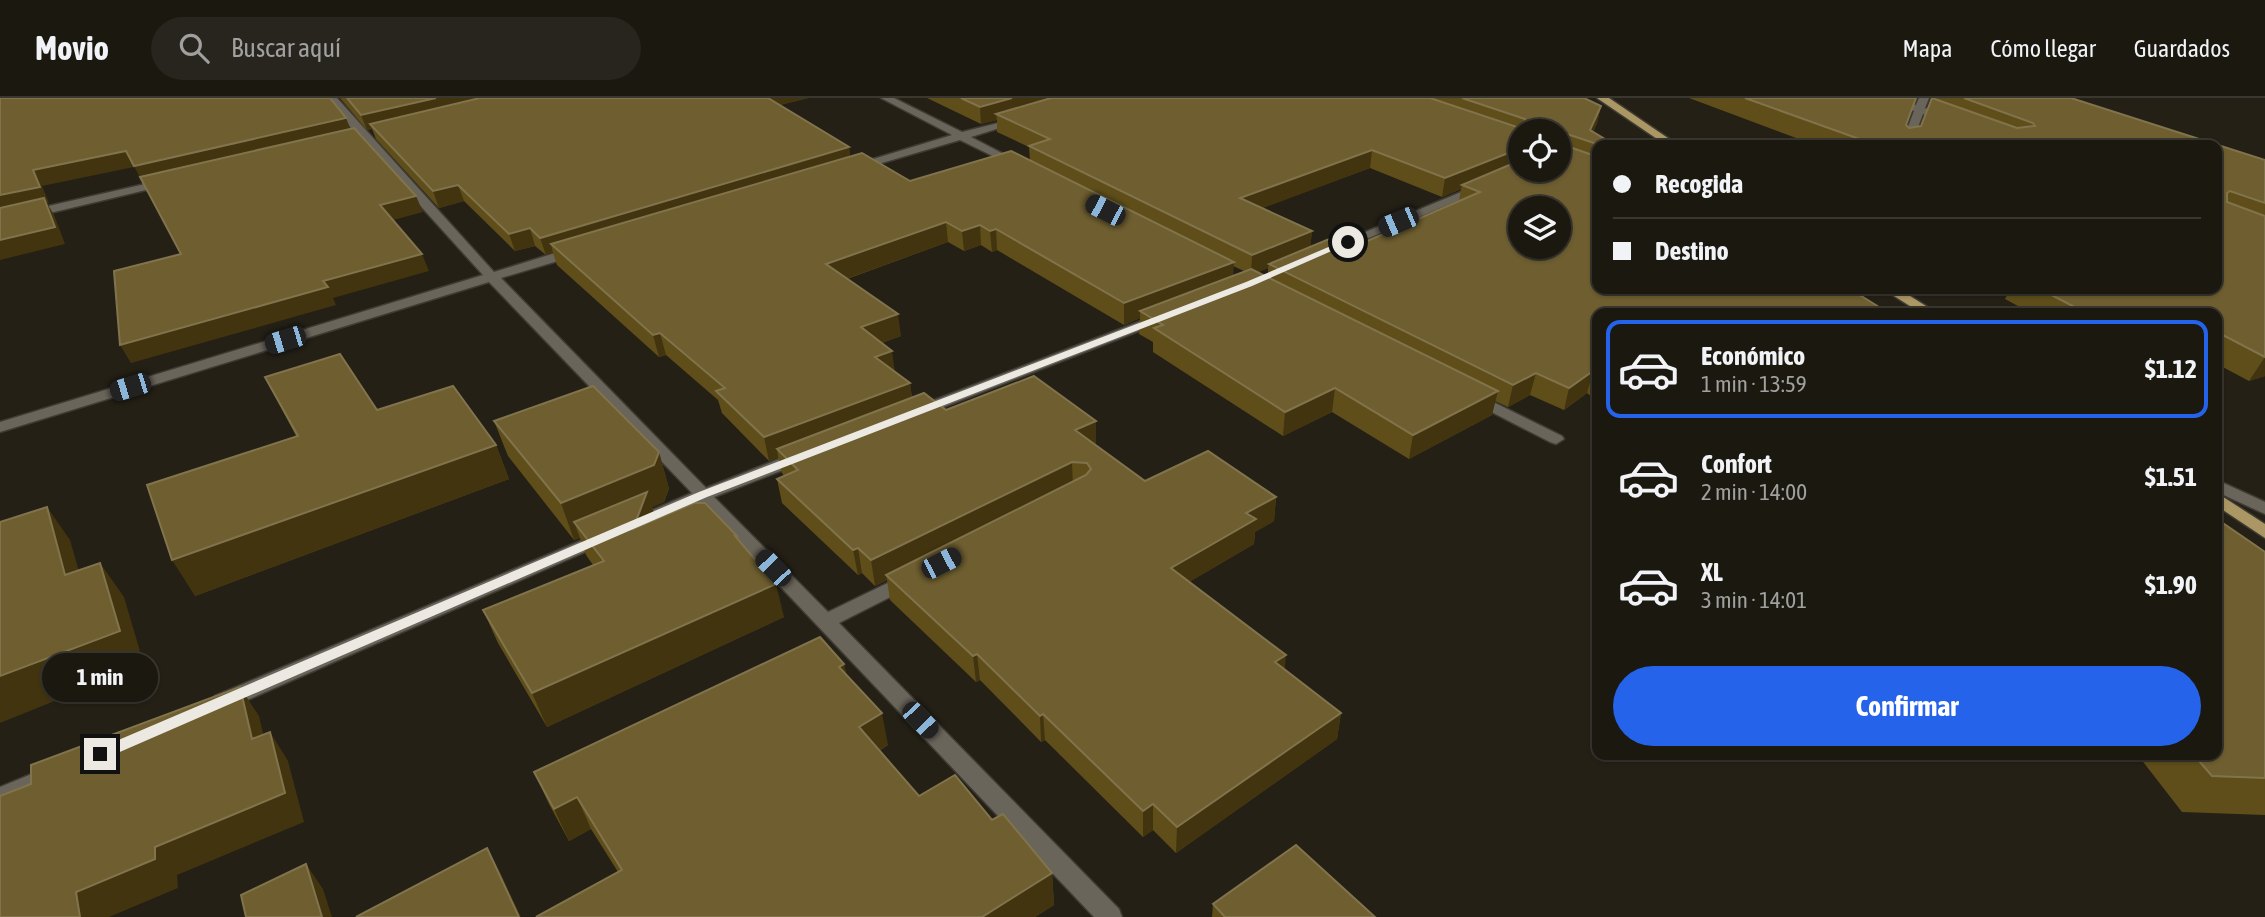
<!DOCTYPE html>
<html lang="es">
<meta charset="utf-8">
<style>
:root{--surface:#1b1810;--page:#28251e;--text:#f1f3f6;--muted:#a0a09f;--line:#393730;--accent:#2563eb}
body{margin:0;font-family:"Asap Condensed",sans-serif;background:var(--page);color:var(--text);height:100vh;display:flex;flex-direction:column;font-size:26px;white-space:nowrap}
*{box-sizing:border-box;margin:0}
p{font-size:23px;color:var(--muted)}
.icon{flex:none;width:38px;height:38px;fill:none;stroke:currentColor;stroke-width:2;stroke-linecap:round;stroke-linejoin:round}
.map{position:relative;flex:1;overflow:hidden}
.details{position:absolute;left:1592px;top:210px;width:630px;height:452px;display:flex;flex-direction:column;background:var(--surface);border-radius:14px;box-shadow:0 2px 5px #0004,0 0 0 2px var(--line)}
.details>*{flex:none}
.banner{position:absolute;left:1592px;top:42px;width:630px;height:154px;border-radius:14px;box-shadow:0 2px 5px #0004,0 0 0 2px var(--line);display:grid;align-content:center;height:154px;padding:0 21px;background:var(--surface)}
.fabs{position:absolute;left:1508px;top:21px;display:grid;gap:14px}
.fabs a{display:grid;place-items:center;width:63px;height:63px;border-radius:50%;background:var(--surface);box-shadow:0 2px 5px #0004,0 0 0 2px var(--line);font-size:35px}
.end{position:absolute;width:32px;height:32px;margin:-16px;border:9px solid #ebe9e2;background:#111;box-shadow:0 0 0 4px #111}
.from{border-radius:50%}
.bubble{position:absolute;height:49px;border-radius:24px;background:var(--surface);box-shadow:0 2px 5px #0004,0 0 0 2px var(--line);font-size:23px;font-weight:700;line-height:49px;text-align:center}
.car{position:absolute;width:21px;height:42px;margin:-21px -10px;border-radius:9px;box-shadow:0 0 5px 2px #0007;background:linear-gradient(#222 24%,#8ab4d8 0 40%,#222 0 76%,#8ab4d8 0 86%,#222 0)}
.banner b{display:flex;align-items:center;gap:24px;height:66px;font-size:26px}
.banner b+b{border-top:2px solid var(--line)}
.banner i{width:18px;height:18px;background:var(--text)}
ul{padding:12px 0 0;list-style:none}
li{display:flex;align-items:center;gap:21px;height:98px;margin:0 14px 10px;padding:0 7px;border:4px solid transparent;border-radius:14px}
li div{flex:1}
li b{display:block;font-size:26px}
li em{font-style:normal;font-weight:700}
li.on{border-color:var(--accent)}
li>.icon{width:63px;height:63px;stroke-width:1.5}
.cta{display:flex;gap:14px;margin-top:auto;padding:14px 21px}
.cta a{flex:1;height:80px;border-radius:42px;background:var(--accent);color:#fff;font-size:28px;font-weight:700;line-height:80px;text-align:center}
header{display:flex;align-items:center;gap:42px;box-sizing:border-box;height:98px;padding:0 35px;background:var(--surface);border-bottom:2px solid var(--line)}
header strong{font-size:33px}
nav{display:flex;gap:38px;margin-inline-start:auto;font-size:24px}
.search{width:490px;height:63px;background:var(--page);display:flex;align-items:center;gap:18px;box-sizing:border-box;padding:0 24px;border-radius:38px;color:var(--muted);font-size:26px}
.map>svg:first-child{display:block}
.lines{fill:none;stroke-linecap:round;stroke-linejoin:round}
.minor-casing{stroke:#3e3b34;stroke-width:3}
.primary-casing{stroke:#3e3b34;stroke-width:3}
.minor{fill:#6a655a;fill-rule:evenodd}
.primary{fill:#ab9763;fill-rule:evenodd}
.wall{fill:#5f4e1a;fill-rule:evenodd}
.shaded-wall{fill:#41340f}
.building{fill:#6e5e30;stroke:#81744c;stroke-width:2;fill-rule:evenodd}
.route{fill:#ebe9e2}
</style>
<header>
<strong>Movio</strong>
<div class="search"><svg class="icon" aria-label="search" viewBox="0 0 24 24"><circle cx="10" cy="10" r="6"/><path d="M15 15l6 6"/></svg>Buscar aquí</div>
<nav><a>Mapa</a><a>Cómo llegar</a><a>Guardados</a></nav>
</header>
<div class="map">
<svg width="2265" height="819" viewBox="0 0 2265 819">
<rect width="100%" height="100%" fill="#242016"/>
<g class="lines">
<!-- minor casing -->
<g class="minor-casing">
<g id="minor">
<polygon points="327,0 337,0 494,174 571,150 581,150 581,156 501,180 706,390 794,355 806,355 808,359 806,363 714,399 828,514 902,478 916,478 918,482 916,486 839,525 1119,811 1122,819 1094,819 700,404 639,431 627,431 624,427 627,423 692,395 489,184 0,334 0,324 483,177 359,40"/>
<polygon points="881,0 894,0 962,34 1022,19 1022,23 971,39 1023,66 1013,68 960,42 858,72 850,72 850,68 952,37"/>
<polygon points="1884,0 1898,0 1916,7 1919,0 1929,0 1925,10 1954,22 1949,25 1923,16 1911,47 1901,47 1914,13"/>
<polygon points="1521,69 1521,72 1528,72 1526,74 1326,158 1321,159 1315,155"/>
<polygon points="167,81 171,82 171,86 0,127 0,119"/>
<polygon points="1162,215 1167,216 1167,222 923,317 911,317 909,314 911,311"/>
<polygon points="1475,295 1562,338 1564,341 1556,346 1550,344 1470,303 1467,300"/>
<polygon points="2217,382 2265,404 2265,416 2217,394"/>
<polygon points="604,433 610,435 613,439 610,443 229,610 222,612 215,610 211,604 215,598"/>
<polygon points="51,668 59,671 62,677 59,683 0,708 0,689"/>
</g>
</g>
<!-- primary casing -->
<g class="primary-casing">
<g id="primary">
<polygon points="1597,0 1609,0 1678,47 1666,47"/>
<polygon points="1883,191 1899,191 1937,215 1921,215"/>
<polygon points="2217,395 2265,426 2265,440 2217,408"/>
</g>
</g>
<!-- minor -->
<use href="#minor" class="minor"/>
<!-- primary -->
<use href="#primary" class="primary"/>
</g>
<!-- wall -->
<g class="wall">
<path d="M340,0H808L780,7L849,49L850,58L910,83L1030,62L1029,49L997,34V22L981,26L927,0H1584L1601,8L1597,25L1593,34L1615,47H1598V191L1887,214L1886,215H1598V304L1587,295L1564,312L1530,297L1508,309L1495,303L1492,317L1409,361L1332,314L1283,338L1153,254V244L1139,236L1140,220L1124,227L997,152L992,154L981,147L964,153L948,144L847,181L901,238L882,245L895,274L910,285L912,300L946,312L1096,323L1095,347L1145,383L1276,399L1274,423L1255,434L1254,446L1189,484L1285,571L1341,615L1337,641L1176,755L1153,732L1143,739L1045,642L1041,644L980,582L976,584L890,502L887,482L875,488L862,475L858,477L782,405L777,381L784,378L782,375L778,359L769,363L722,315L718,302L666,257L659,259L557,167L553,155L546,157L535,148L515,153L464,103L439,110L376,41L372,31L367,32ZM1521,33L1559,72H1521ZM1370,70L1442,99L1461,91L1459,103L1349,151L1310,149L1312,133L1262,110ZM1233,168L1244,173L1233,178ZM1268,170V179L1258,174Z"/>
<polygon points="1689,0 1917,0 1906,27 1909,30 1921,28 1929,9 1931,0 2071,0 2265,62 2265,278 2249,283 2217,266 2217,215 2031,215 2005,201 2010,191 2217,191 2217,47 1815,47"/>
<polygon points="265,279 496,347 509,381 195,498 296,338"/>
<polygon points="494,323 659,354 669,391 664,404 652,409 656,421 737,438 738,442 784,519 547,629 498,545 483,512 593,467 586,457 580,440 574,442 508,358"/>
<polygon points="2265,454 2265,717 2182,714 2137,656 2217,656"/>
<polygon points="844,566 846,576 888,647 879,653 919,698 992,722 1052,775 1054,807 1035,819 536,819 618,774 591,731 569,743 549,706 534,674"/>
<polygon points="1213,806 1375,819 1212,819"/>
</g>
<!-- shaded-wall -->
<g class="shaded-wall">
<polygon points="436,0 505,0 370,26 372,31 367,32 361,17"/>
<polygon points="762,0 808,0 764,11"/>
<polygon points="1012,0 1073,0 996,16 997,22 981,26 980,9"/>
<polygon points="1601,8 1597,25 1589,43 1590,32"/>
<polygon points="346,20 352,35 142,84 134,68"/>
<polygon points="849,49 851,65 551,146 553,155 546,157 540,140"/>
<polygon points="1521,50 1521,63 1462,87 1461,91 1442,99 1445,80"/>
<polygon points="1372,52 1370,70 1239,119 1240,100"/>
<polygon points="126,53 134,69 42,88 49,105 47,105 54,117 65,146 0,162 0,97 33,72"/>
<polygon points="458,87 464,103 439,110 433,93"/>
<polygon points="416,98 423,114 386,124 380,107"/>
<polygon points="946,124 948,144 829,187 826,166"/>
<polygon points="980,127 981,147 964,153 962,133"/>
<polygon points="530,130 535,148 515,153 509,136"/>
<polygon points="996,131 997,152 992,154 990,133"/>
<polygon points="1312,133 1310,153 1269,166 1268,170 1251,177 1252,157"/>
<polygon points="422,156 429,173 333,200 336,207 131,265 120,247 323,183"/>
<polygon points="1234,164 1233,185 1140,213 1140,220 1124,227 1124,205"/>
<polygon points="898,216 901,238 865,251 861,229"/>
<polygon points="660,235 666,257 659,259 653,237"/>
<polygon points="892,253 895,275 875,259"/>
<polygon points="2265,259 2265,278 2249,283"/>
<polygon points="1593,273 1587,295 1564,312 1569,290"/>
<polygon points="1536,275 1530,297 1508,309 1513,287"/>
<polygon points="910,285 913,308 777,351 778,359 769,363 764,339"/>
<polygon points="1335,290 1332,314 1283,338 1285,314"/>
<polygon points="1498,293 1492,317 1409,361 1413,337"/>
<polygon points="1096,323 1096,347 1075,356 1075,332"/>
<polygon points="496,347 509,381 195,498 172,462"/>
<polygon points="659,354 669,391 664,404 652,409 657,426 644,463 574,424 580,440 574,442 561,405"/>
<polygon points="1072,364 1073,389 886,477 887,482 875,488 871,462"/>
<polygon points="1276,399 1274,423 1255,434 1254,446 1170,495 1171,470 1246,415"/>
<polygon points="47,409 70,442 90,512 65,477"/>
<polygon points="858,450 862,475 858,477 853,452"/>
<polygon points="100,465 124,499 144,567 0,625 0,578"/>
<polygon points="776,486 784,519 547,629 532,595"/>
<polygon points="977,556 980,582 976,584 973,558"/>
<polygon points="1286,557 1284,582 1275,564"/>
<polygon points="844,566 851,598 839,569"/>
<polygon points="240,589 259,618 271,670 252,641"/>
<polygon points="882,615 888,647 865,661 859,629"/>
<polygon points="1341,615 1337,641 1176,755 1177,729"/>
<polygon points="1043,616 1045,642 1041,644 1040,618"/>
<polygon points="270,634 288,663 304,724 177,777 178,790 109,819 80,819 76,794 155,749"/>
<polygon points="577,699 591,731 569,743 554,711"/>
<polygon points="1153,706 1153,732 1143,739 1143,713"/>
<polygon points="487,750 500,774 521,819 519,819"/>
<polygon points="306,766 323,791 332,819 322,819"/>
<polygon points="1052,775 1054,807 1035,819 982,819"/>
</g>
<!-- building -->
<g class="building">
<polygon points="0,0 330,0 346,20 134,68 126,53 33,72 40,89 0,97"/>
<polygon points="347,0 436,0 361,17"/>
<polygon points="480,0 768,0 849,49 540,140 530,130 509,136 458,87 433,93 370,26"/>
<polygon points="961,0 1012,0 980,9"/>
<path d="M1051,0H1430L1526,32L1525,21L1462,0H1584L1601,8L1590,32L1615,47H1600L1564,35L1560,37L1561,46L1598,59V191H1850L1887,214L1878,215H1598V277L1593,273L1569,290L1536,275L1513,287L1269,166L1329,141L1349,151L1480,94L1462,87L1521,62V72H1559V33H1521V50L1445,80L1372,52L1240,100L1312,133L1252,157L1029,48L1050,41L996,16ZM1521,110H1559V149H1521Z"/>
<polygon points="1745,0 1916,0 1906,27 1909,30 1921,28 1932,0 2017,30 2035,28 2033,25 1964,0 2071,0 2265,62 2265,105 2230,93 2227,95 2227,104 2265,118 2265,259 2223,237 2217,238 2217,215 2086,215 2040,191 2217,191 2217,47 1876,47"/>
<polygon points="354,30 416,98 380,107 422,156 323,183 328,189 120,247 114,173 181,156 140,79"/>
<polygon points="1011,53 1234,164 1124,205 996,131 990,133 980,127 962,133 946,124 826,166 898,216 861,229 892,253 875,259 910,285 764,339 716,293 725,290 660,235 653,237 551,146 862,55 910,83"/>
<polygon points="44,100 55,129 0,142 0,110"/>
<polygon points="1251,171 1498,293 1413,337 1335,290 1285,314 1154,230 1163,227 1140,213"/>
<polygon points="340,256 377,312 453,288 496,347 172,462 147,387 298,338 265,279"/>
<polygon points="1034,278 1096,323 1075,332 1145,383 1208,353 1276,399 1246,415 1256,421 1171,470 1286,557 1275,564 1341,615 1177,729 1153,706 1143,713 1043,616 1040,618 977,556 973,558 886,477 1086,377 1091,371 1087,365 1072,364 871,462 858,450 853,452 777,381 798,372 777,351 924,295 946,312"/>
<polygon points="593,288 659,354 654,367 561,405 494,323"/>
<polygon points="647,394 633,431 694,405 705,405 737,438 735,438 776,486 532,595 483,512 604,463 574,424"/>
<polygon points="47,409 65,477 100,465 120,533 0,578 0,424"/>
<polygon points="2217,421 2265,454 2265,680 2212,678 2193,656 2217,656"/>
<polygon points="820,539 844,566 839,569 882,615 859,629 919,698 955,677 992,722 1003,716 1052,775 982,819 536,819 622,772 577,699 554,711 534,674"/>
<polygon points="240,589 252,641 270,634 285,695 155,749 155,761 76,794 80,819 0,819 0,698 31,686 31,667"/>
<polygon points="1296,747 1375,819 1225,819 1213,806"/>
<polygon points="487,750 519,819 356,819"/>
<polygon points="306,766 322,819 246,819 241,797"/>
</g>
<!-- route -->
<polygon class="route" points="1345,142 1352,144 1252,188 707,399 106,660 100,661 93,656 95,652 699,394 1246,184"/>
</svg>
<div class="fabs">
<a><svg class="icon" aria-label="locate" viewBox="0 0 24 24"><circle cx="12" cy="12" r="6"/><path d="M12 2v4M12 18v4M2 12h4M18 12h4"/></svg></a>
<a><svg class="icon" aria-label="layers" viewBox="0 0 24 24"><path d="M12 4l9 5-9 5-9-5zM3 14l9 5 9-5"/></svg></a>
</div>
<i class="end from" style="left:1348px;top:144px"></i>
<i class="end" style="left:100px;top:656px"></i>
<div class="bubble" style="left:42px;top:555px;width:116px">1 min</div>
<i class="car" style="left:1105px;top:112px;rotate:297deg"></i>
<i class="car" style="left:1398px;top:124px;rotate:247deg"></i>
<i class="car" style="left:285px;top:242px;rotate:253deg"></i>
<i class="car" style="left:130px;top:289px;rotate:253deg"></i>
<i class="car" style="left:941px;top:465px;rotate:63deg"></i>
<i class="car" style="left:773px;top:470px;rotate:316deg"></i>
<i class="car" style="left:920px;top:622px;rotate:136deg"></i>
<div class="banner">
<b><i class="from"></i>Recogida</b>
<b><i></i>Destino</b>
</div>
<section class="details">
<ul>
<li class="on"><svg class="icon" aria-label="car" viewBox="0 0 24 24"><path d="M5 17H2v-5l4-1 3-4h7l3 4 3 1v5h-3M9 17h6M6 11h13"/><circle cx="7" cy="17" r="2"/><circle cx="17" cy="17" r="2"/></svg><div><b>Económico</b><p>1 min · 13:59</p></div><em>$1.12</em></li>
<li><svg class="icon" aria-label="car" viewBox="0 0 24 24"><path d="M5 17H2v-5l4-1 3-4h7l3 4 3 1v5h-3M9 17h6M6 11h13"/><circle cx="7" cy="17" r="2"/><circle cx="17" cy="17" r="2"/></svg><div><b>Confort</b><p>2 min · 14:00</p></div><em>$1.51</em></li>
<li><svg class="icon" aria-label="car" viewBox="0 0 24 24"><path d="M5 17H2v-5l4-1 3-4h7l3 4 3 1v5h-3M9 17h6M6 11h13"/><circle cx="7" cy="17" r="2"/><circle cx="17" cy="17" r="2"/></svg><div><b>XL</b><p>3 min · 14:01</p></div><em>$1.90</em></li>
</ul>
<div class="cta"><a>Confirmar</a></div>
</section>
</div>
